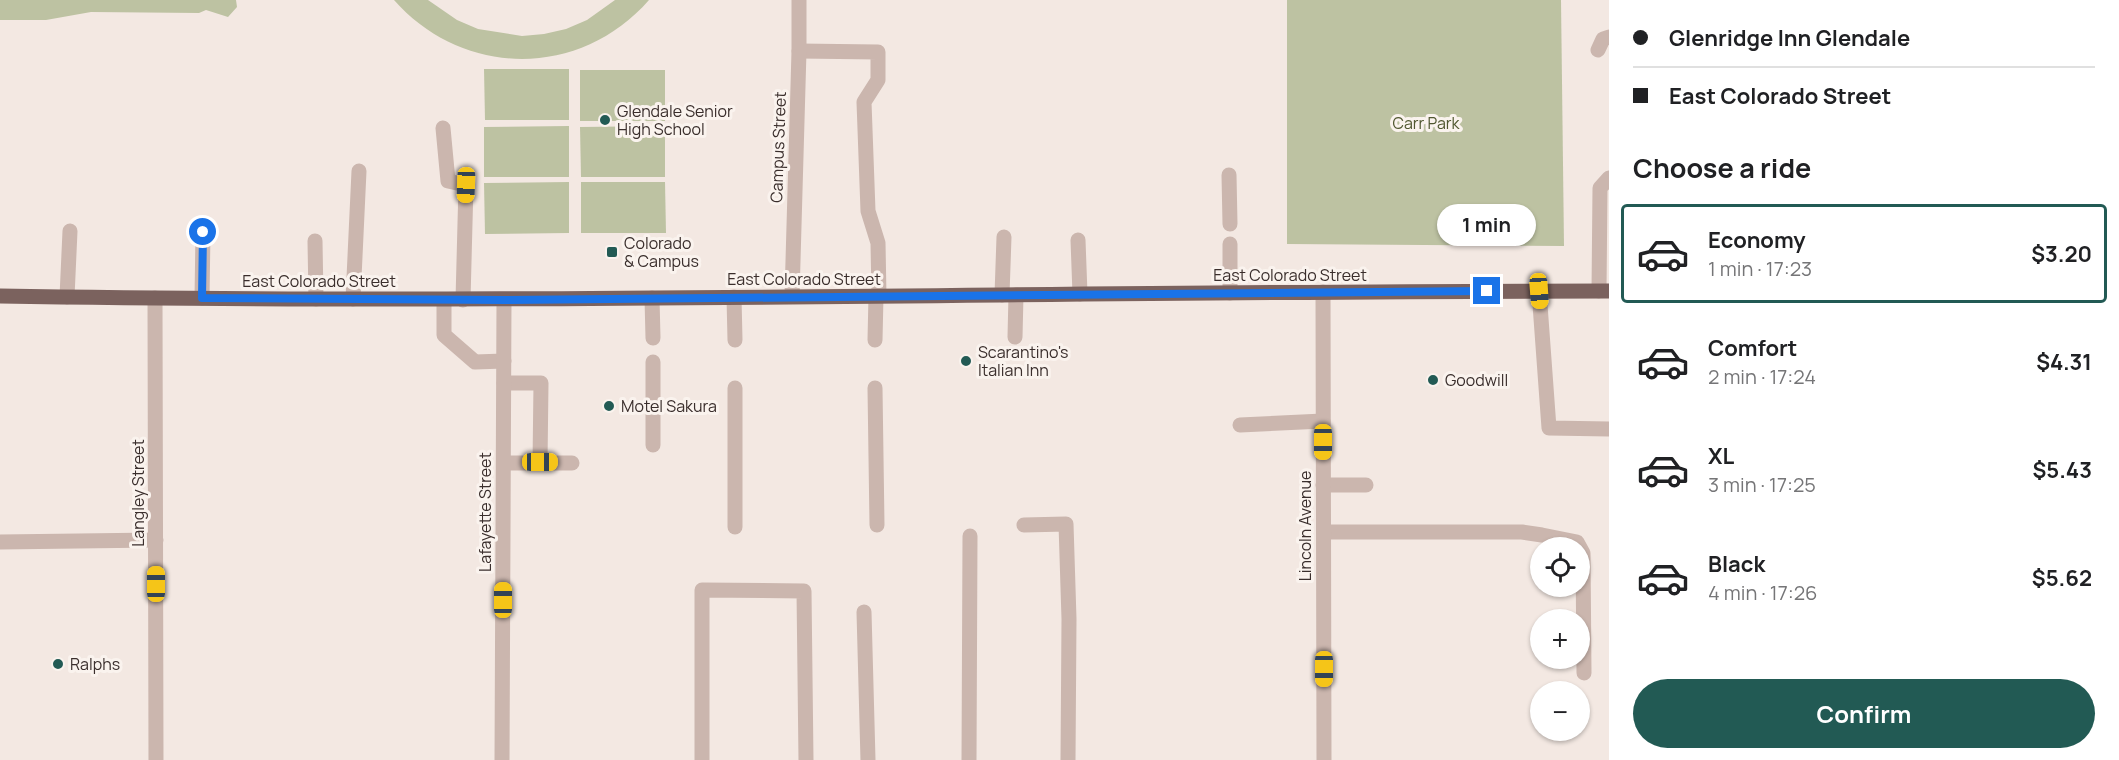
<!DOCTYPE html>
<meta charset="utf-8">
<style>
:root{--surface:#fff;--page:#f6f6f6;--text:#202124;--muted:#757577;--line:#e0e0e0;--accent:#225a54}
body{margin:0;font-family:Manrope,sans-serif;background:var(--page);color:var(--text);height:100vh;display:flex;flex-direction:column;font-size:22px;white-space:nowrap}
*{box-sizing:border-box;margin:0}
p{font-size:20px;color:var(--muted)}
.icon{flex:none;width:33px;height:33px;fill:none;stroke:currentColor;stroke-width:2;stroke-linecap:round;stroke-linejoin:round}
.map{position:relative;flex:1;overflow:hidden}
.sheet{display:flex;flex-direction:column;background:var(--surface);width:510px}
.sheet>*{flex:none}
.top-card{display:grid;align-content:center;height:132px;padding:0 24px;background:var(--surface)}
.buttons{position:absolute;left:1530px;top:537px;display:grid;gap:12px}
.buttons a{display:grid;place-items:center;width:60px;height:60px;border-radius:50%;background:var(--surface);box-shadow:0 2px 4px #0004;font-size:30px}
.end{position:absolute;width:27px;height:27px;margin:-14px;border:8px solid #1a73e8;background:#fff;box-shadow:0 0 0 3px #fff}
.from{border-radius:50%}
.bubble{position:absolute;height:42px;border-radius:21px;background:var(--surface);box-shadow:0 2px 4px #0004;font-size:20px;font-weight:700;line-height:42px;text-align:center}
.car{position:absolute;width:18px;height:36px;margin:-18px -9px;border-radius:8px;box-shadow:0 0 4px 2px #0007;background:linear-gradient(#f5c518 24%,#345 0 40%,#f5c518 0 76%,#345 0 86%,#f5c518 0)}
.top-card b{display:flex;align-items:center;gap:21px;height:57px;font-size:22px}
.top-card b+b{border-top:2px solid var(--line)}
.top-card i{width:15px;height:15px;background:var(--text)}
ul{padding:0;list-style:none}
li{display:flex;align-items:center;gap:18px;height:99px;margin:0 12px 9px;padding:0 12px;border:3px solid transparent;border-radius:6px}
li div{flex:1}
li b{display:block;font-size:22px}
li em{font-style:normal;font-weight:700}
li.active{border-color:var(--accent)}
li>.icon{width:54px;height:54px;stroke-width:1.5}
h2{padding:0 24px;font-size:27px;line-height:72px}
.primary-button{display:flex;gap:12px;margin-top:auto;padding:12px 24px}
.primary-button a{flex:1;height:69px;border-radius:36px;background:var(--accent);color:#fff;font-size:24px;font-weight:700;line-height:69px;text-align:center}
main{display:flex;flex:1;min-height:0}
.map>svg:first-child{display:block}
.green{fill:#bdc2a2}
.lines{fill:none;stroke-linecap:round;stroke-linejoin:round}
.lane{stroke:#cbb6ae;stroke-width:15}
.street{stroke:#cbb6ae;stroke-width:15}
.primary{stroke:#7b625e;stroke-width:15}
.route{stroke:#1a73e8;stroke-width:8}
.poi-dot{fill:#225a54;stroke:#faf3ee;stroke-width:2}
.labels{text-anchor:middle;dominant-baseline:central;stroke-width:6;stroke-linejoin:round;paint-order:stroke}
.poi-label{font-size:16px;fill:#3a2e2c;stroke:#faf3ee;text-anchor:start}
.park-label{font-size:16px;fill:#505730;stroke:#faf3ee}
.street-label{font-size:16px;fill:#3a2e2c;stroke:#faf3ee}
</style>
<main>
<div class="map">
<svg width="1609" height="760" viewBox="0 0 1609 760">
<rect width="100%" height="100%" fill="#f3e8e2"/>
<!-- green -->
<g class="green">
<polygon points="0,0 236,0 237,7 228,17 206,10 199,13 91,12 46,20 0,20"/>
<path d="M394,0H428L457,20L478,29L522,36L544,34L566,29L587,20L615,0H649C580,79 463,78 394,0Z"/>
<polygon points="1287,0 1561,0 1564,246 1287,244"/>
<polygon points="484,69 569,69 569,120 485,120"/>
<rect x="580" y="70" width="85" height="51"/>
<polygon points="569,126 569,177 484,177 484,127"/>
<polygon points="665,126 665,177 581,177 580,127"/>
<polygon points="569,182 569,233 485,234 484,183"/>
<polygon points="581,182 665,182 666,233 581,233"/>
</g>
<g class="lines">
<!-- lane -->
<g class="lane">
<polyline points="1598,50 1603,39 1609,37"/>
<polyline points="799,51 878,52 878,80 864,102 868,211 878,243 879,296"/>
<polyline points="443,128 448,181 466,185 463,300"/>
<polyline points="1229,175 1230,224"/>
<polyline points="1078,240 1080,294"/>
<polyline points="315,241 316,299"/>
<polyline points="1230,244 1230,293"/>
<polyline points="1539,291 1549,428 1609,429"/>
<polyline points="1599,291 1600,188 1609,178"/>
<polyline points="1002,295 1004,237"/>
<polyline points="67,297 70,231"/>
<polyline points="734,297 735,340"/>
<polyline points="202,298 203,232"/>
<polyline points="652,298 653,338"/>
<polyline points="353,299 359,171"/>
<polyline points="444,300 444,335 475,362 504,361"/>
<polyline points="1015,337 1016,295"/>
<polyline points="875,340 876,296"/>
<polyline points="653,362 653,445"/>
<polyline points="504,383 541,383 540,463"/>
<polyline points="875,388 877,525"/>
<polyline points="1240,425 1323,421"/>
<polyline points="504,463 572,463"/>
<polyline points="1323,485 1366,485"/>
<polyline points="1024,525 1066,524 1069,619 1068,760"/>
<polyline points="735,527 735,388"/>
<polyline points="1324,532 1522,532 1542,535 1577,542 1583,553 1584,673"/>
<polyline points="0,542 156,540"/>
<polyline points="864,612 868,760"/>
<polyline points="702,760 702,590 804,591 806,760"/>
<polyline points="969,760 970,536"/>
</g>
<!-- street -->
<g class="street">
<polyline points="1323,292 1324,760"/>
<polyline points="792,296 799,51 799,0"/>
<polyline points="155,298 156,760"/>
<polyline points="502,760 504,300"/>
</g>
<!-- primary -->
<path class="primary" d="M0,296C536,305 1073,291 1609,291"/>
</g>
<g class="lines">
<!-- route -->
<polyline class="route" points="203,232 202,298 504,300 1487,291"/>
</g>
<!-- markers -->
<g class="poi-dot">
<circle cx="605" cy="120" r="6"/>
<rect x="606" y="246" width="12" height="12" rx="3"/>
<circle cx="966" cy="361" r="6"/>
<circle cx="1433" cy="380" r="6"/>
<circle cx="609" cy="406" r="6"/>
<circle cx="58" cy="664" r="6"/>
</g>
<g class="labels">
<!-- poi labels -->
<g class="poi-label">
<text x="617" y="111">Glendale Senior<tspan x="617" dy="18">High School</tspan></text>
<text x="624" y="243">Colorado<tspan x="624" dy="18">&amp; Campus</tspan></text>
<text x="978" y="352">Scarantino's<tspan x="978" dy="18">Italian Inn</tspan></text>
<text x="1445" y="380">Goodwill</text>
<text x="621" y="406">Motel Sakura</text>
<text x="70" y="664">Ralphs</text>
</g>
<!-- park labels -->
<g class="park-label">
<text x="1426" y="123">Carr Park</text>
</g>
<!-- street labels -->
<g class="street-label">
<text transform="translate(778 147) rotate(-88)">Campus Street</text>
<text x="1290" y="275">East Colorado Street</text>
<text x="804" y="279">East Colorado Street</text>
<text x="319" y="281">East Colorado Street</text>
<text transform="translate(138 493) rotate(-90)">Langley Street</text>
<text transform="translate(485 512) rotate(-90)">Lafayette Street</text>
<text transform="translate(1305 526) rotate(-90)">Lincoln Avenue</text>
</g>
</g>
</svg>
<div class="buttons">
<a><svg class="icon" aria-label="locate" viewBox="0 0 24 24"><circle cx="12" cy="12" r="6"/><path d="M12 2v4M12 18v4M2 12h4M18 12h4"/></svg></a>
<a>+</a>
<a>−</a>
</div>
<i class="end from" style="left:203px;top:232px"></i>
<i class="end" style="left:1487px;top:291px"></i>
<div class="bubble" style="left:1437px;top:204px;width:99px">1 min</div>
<i class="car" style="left:466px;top:185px;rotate:182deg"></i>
<i class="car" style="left:1539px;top:291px;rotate:176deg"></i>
<i class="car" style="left:1323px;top:442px;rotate:180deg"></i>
<i class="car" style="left:540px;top:462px;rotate:90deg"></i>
<i class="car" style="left:156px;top:584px;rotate:0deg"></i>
<i class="car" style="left:503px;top:600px;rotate:0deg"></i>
<i class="car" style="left:1324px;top:669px;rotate:180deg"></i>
</div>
<section class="sheet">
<div class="top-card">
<b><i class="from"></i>Glenridge Inn Glendale</b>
<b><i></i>East Colorado Street</b>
</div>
<h2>Choose a ride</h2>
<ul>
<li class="active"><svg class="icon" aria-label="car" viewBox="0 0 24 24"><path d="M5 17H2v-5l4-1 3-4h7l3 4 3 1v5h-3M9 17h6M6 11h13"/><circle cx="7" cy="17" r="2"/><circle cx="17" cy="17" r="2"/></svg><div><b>Economy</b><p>1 min · 17:23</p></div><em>$3.20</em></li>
<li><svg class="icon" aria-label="car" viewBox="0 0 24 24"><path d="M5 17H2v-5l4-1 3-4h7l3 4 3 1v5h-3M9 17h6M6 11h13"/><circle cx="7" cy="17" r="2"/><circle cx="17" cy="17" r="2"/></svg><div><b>Comfort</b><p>2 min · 17:24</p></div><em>$4.31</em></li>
<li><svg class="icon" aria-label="car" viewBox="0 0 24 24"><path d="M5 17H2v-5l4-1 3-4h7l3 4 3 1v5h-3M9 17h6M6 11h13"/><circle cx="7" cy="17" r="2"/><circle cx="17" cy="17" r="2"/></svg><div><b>XL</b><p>3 min · 17:25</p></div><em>$5.43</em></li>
<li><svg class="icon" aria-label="car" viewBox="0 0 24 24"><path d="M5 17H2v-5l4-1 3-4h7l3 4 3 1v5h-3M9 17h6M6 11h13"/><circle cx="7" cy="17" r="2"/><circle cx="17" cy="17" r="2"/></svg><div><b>Black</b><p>4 min · 17:26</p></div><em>$5.62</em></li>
</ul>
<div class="primary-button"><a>Confirm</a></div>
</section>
</main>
